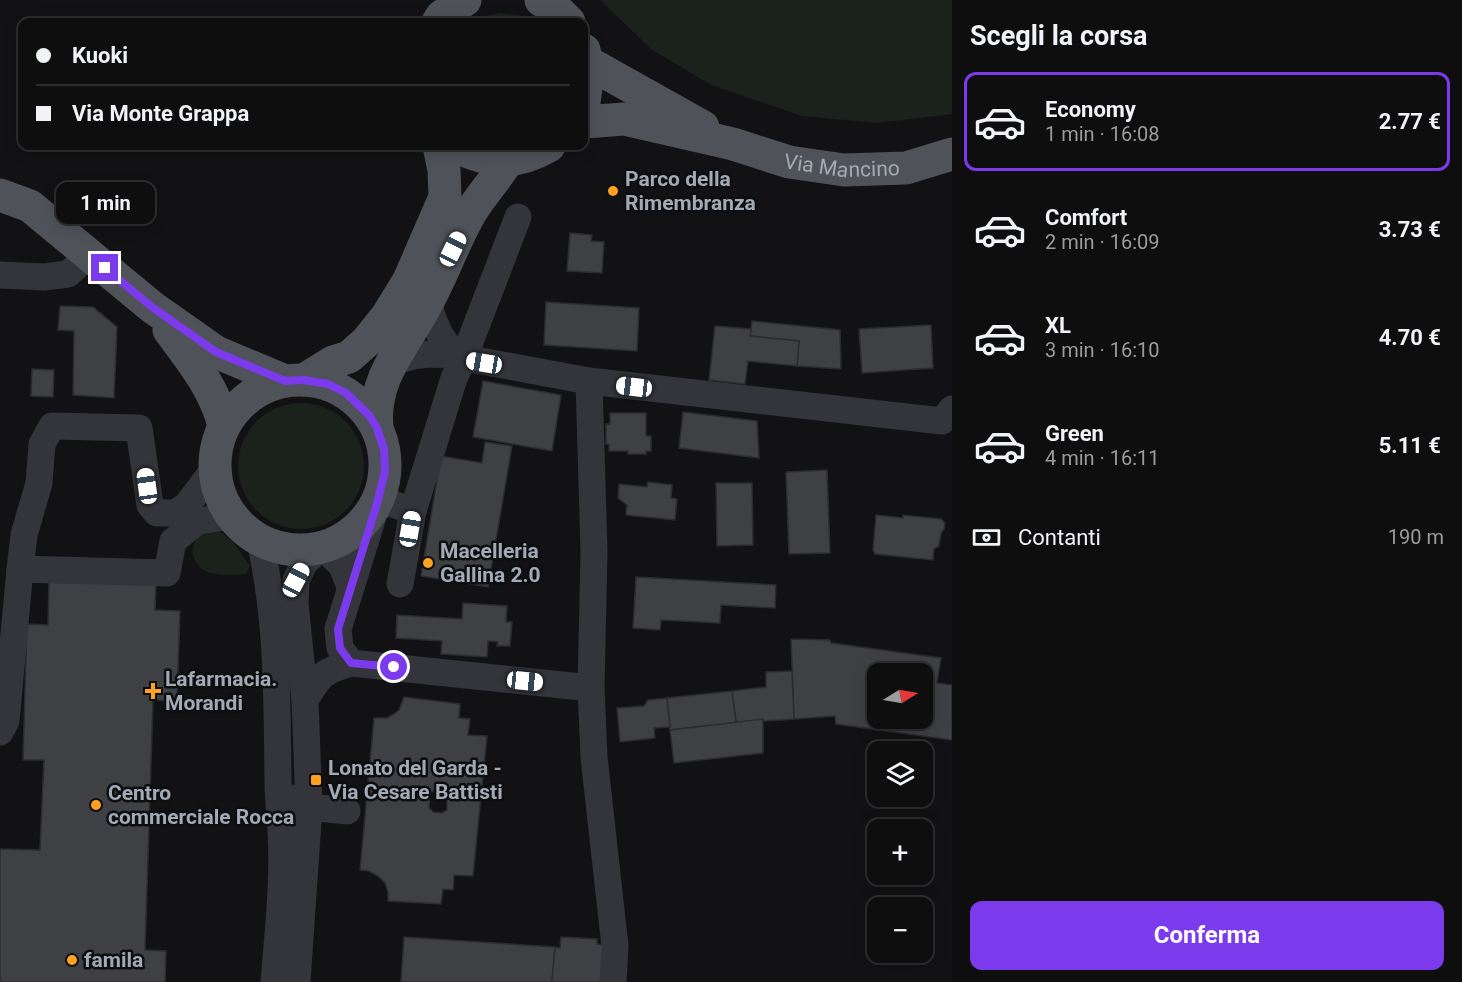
<!DOCTYPE html>
<html lang="it">
<meta charset="utf-8">
<style>
:root{--surface:#0e0e0f;--page:#171718;--text:#f1f3f6;--muted:#9b9c9e;--line:#2e2e2f;--accent:#7c3aed}
body{margin:0;font-family:Roboto,sans-serif;background:var(--page);color:var(--text);height:100vh;display:flex;flex-direction:column;font-size:22px;white-space:nowrap}
*{box-sizing:border-box;margin:0}
p{font-size:20px;color:var(--muted)}
.icon{flex:none;width:33px;height:33px;fill:none;stroke:currentColor;stroke-width:2;stroke-linecap:round;stroke-linejoin:round}
.map{position:relative;flex:1;overflow:hidden}
.sheet{display:flex;flex-direction:column;background:var(--surface);width:510px}
.sheet>*{flex:none}
.top-card{position:absolute;left:18px;top:18px;width:570px;height:132px;border-radius:12px;box-shadow:0 3px 15px #0003,0 0 0 2px var(--line);display:grid;align-content:center;height:132px;padding:0 18px;background:var(--surface)}
.needle{width:39px;rotate:79deg}
.buttons{position:absolute;left:867px;top:663px;display:grid;gap:12px}
.buttons a{display:grid;place-items:center;width:66px;height:66px;border-radius:12px;background:var(--surface);box-shadow:0 3px 15px #0003,0 0 0 2px var(--line);font-size:30px}
.end{position:absolute;width:27px;height:27px;margin:-14px;border:8px solid #7c3aed;background:#fff;box-shadow:0 0 0 3px #fff}
.from{border-radius:50%}
.bubble{position:absolute;height:42px;border-radius:12px;background:var(--surface);box-shadow:0 3px 15px #0003,0 0 0 2px var(--line);font-size:20px;font-weight:700;line-height:42px;text-align:center}
.car{position:absolute;width:18px;height:36px;margin:-18px -9px;border-radius:8px;box-shadow:0 0 4px 2px #0007;background:linear-gradient(#fff 24%,#345 0 40%,#fff 0 76%,#345 0 86%,#fff 0)}
.top-card b{display:flex;align-items:center;gap:21px;height:57px;font-size:22px}
.top-card b+b{border-top:2px solid var(--line)}
.top-card i{width:15px;height:15px;background:var(--text)}
ul{padding:0;list-style:none}
li{display:flex;align-items:center;gap:18px;height:99px;margin:0 12px 9px;padding:0 6px;border:3px solid transparent;border-radius:12px}
li div{flex:1}
li b{display:block;font-size:22px}
li em{font-style:normal;font-weight:700}
li.current{border-color:var(--accent)}
li>.icon{width:54px;height:54px;stroke-width:1.5}
h2{padding:0 18px;font-size:27px;line-height:72px}
.pay{display:flex;align-items:center;gap:15px;height:66px;padding:0 18px;font-size:22px}
.pay p{margin-inline-start:auto}
.button{display:flex;gap:12px;margin-top:auto;padding:12px 18px}
.button a{flex:1;height:69px;border-radius:12px;background:var(--accent);color:#fff;font-size:24px;font-weight:700;line-height:69px;text-align:center}
main{display:flex;flex:1;min-height:0}
.map>svg:first-child{display:block}
.green{fill:#1a221b}
.building{fill:#3e4044;stroke:#2c2c30;stroke-width:1.5;fill-rule:evenodd}
.lines{fill:none;stroke-linecap:round;stroke-linejoin:round}
.minor{stroke:#33353a;stroke-width:27}
.major{stroke:#4f5259;stroke-width:33}
.route{stroke:#7c3aed;stroke-width:8}
.poi-dot{fill:#ffa220;stroke:#0d0e0f;stroke-width:2}
.labels{text-anchor:middle;dominant-baseline:central;stroke-width:5;stroke-linejoin:round;paint-order:stroke}
.street-label{font-size:21px;fill:#a3aab6;stroke:#0d0e0f}
.poi-label{font-size:21px;font-weight:bold;fill:#a3aab6;stroke:#0d0e0f;text-anchor:start}
</style>
<main>
<div class="map">
<svg width="952" height="982" viewBox="0 0 952 982">
<rect width="100%" height="100%" fill="#121214"/>
<!-- green -->
<g class="green">
<polygon points="600,0 952,0 952,114 877,123 802,116 711,85 651,49"/>
<polygon points="499,13 518,15 534,22 470,22 481,17"/>
<circle cx="301" cy="466" r="63"/>
<path d="M207,531L221,532L233,542L250,566L246,574C234,575 219,576 208,572C195,567 188,552 196,540C198,536 203,534 207,531Z"/>
</g>
<!-- building -->
<g class="building">
<polygon points="570,233 592,235 591,241 604,242 602,273 567,271"/>
<polygon points="546,302 639,308 637,351 544,345"/>
<polygon points="60,306 93,307 117,327 114,398 73,395 74,331 58,330"/>
<polygon points="752,321 840,330 841,369 797,366 799,341 750,336"/>
<polygon points="931,325 933,368 862,373 859,329"/>
<polygon points="715,326 751,329 750,336 799,341 797,366 748,361 745,384 709,380"/>
<polygon points="32,369 54,370 53,397 31,396"/>
<polygon points="483,381 561,395 552,451 473,437"/>
<polygon points="683,412 757,421 759,458 679,448"/>
<polygon points="610,413 646,413 646,436 651,436 651,451 646,451 646,454 628,454 628,451 609,451 609,444 606,444 606,424 610,424"/>
<polygon points="485,442 512,446 488,587 421,576 441,456 482,463"/>
<polygon points="827,470 830,553 789,554 786,472"/>
<polygon points="648,482 672,485 671,498 677,499 675,520 626,515 627,505 618,498 619,484 647,487"/>
<polygon points="716,483 752,483 753,545 717,546"/>
<polygon points="876,515 903,518 903,515 941,519 945,523 944,529 941,533 939,546 934,549 933,560 875,554 873,550"/>
<polygon points="636,577 776,585 775,608 721,605 720,623 661,620 660,630 633,628"/>
<polygon points="49,578 156,581 155,610 180,611 177,701 153,700 145,950 166,951 165,982 0,982 0,849 40,850 44,760 23,760 27,624 48,625"/>
<polygon points="463,603 507,606 506,622 512,622 510,646 497,646 498,642 488,641 487,657 441,654 442,641 396,638 397,615 462,619"/>
<path d="M791,639L830,640L831,643L941,658L937,683L952,685V740L836,724L835,716L794,719ZM878,674H922V718H878Z"/>
<polygon points="792,671 794,719 736,723 732,691 766,687 766,672"/>
<polygon points="732,691 736,723 670,730 667,698"/>
<path d="M404,697L460,704L459,718L470,719L468,735L487,736L473,876L454,875L453,890L443,889L441,904L388,901V892L385,883L378,876L369,871L360,870L374,718H387L394,714L399,710ZM434,791L447,792V810L442,813L433,812L429,808L430,794Z"/>
<polygon points="667,698 670,727 654,728 655,738 620,742 617,708 644,706 648,700"/>
<polygon points="763,719 763,753 674,763 670,730"/>
<polygon points="404,937 555,947 552,982 401,982"/>
<polygon points="561,937 597,939 597,944 605,945 603,982 552,982 555,947 560,948"/>
</g>
<g class="lines">
<!-- minor -->
<g class="minor">
<polyline points="0,275 44,277 68,274 89,255"/>
<path d="M428,303C436,329 441,343 463,360"/>
<path d="M392,363C409,355 424,354 443,354L589,381L942,421L952,409"/>
<polyline points="589,381 594,551 591,688 594,757 615,946 613,982"/>
<polyline points="413,511 390,503 376,507 338,629 340,648 351,663 591,688"/>
<path d="M260,541C278,620 277,701 278,781C278,798 280,815 281,831C284,881 278,932 274,982"/>
<polyline points="20,569 24,535 39,483 42,444 52,426 139,428 150,505 157,513 175,513 187,505 215,468"/>
<polyline points="400,584 413,511 454,378 463,360 518,217"/>
<path d="M305,700C320,675 323,671 351,663"/>
<polyline points="0,732 6,721 20,569 167,573 173,541 198,521 232,516"/>
<polyline points="294,798 309,807 347,811"/>
<polyline points="297,982 309,807 305,700 295,604 296,580 305,562 323,547 342,566 350,587"/>
</g>
<!-- major -->
<g class="major">
<polyline points="541,0 559,12 569,22"/>
<polyline points="438,22 442,16 465,0"/>
<path d="M584,50C589,68 587,84 584,102"/>
<polyline points="587,62 703,127"/>
<path id="s1" d="M584,122L624,119L733,144L789,162L844,170L906,168L952,154"/>
<path d="M455,146C491,163 514,166 549,146"/>
<polyline points="0,195 30,206 152,307 216,352 285,381"/>
<path d="M169,330C192,361 215,389 224,426"/>
<polyline points="304,380 333,362 349,357 367,341 387,316 409,280 445,197 444,170 439,146"/>
<circle cx="300" cy="465" r="85"/>
<path d="M377,428C372,377 405,346 427,303C443,274 454,241 471,212C482,194 497,178 508,160"/>
</g>
</g>
<g class="lines">
<!-- route -->
<polyline class="route" points="105,268 152,307 216,352 285,381 304,380 328,384 346,393 369,415 377,428 384,449 385,472 376,507 338,629 340,648 351,663 394,667"/>
</g>
<!-- markers -->
<g class="poi-dot">
<circle cx="613" cy="191" r="6"/>
<circle cx="428" cy="563" r="6"/>
<path d="M150 682h6v6h6v6h-6v6h-6v-6h-6v-6h6z"/>
<rect x="310" y="774" width="12" height="12" rx="3"/>
<circle cx="96" cy="805" r="6"/>
<circle cx="72" cy="960" r="6"/>
</g>
<g class="labels">
<!-- street labels -->
<g class="street-label">
<text stroke="none"><textPath href="#s1" startOffset="264">Via Mancino</textPath></text>
</g>
<!-- poi labels -->
<g class="poi-label">
<text x="625" y="179">Parco della<tspan x="625" dy="24">Rimembranza</tspan></text>
<text x="440" y="551">Macelleria<tspan x="440" dy="24">Gallina 2.0</tspan></text>
<text x="165" y="679">Lafarmacia.<tspan x="165" dy="24">Morandi</tspan></text>
<text x="328" y="768">Lonato del Garda -<tspan x="328" dy="24">Via Cesare Battisti</tspan></text>
<text x="108" y="793">Centro<tspan x="108" dy="24">commerciale Rocca</tspan></text>
<text x="84" y="960">famila</text>
</g>
</g>
</svg>
<div class="buttons">
<a><svg class="needle" viewBox="-14 -14 28 28"><path d="M0-13l5 13h-10z" fill="#e53935"/><path d="M0 13l5-13h-10z" fill="#9b9c9e"/></svg></a>
<a><svg class="icon" aria-label="layers" viewBox="0 0 24 24"><path d="M12 4l9 5-9 5-9-5zM3 14l9 5 9-5"/></svg></a>
<a>+</a>
<a>−</a>
</div>
<i class="end from" style="left:394px;top:667px"></i>
<i class="end" style="left:105px;top:268px"></i>
<div class="bubble" style="left:56px;top:182px;width:99px">1 min</div>
<i class="car" style="left:453px;top:249px;rotate:26deg"></i>
<i class="car" style="left:484px;top:363px;rotate:280deg"></i>
<i class="car" style="left:634px;top:387px;rotate:277deg"></i>
<i class="car" style="left:147px;top:486px;rotate:352deg"></i>
<i class="car" style="left:410px;top:529px;rotate:10deg"></i>
<i class="car" style="left:296px;top:580px;rotate:28deg"></i>
<i class="car" style="left:525px;top:681px;rotate:96deg"></i>
<div class="top-card">
<b><i class="from"></i>Kuoki</b>
<b><i></i>Via Monte Grappa</b>
</div>
</div>
<section class="sheet">
<h2>Scegli la corsa</h2>
<ul>
<li class="current"><svg class="icon" aria-label="car" viewBox="0 0 24 24"><path d="M5 17H2v-5l4-1 3-4h7l3 4 3 1v5h-3M9 17h6M6 11h13"/><circle cx="7" cy="17" r="2"/><circle cx="17" cy="17" r="2"/></svg><div><b>Economy</b><p>1 min · 16:08</p></div><em>2.77 €</em></li>
<li><svg class="icon" aria-label="car" viewBox="0 0 24 24"><path d="M5 17H2v-5l4-1 3-4h7l3 4 3 1v5h-3M9 17h6M6 11h13"/><circle cx="7" cy="17" r="2"/><circle cx="17" cy="17" r="2"/></svg><div><b>Comfort</b><p>2 min · 16:09</p></div><em>3.73 €</em></li>
<li><svg class="icon" aria-label="car" viewBox="0 0 24 24"><path d="M5 17H2v-5l4-1 3-4h7l3 4 3 1v5h-3M9 17h6M6 11h13"/><circle cx="7" cy="17" r="2"/><circle cx="17" cy="17" r="2"/></svg><div><b>XL</b><p>3 min · 16:10</p></div><em>4.70 €</em></li>
<li><svg class="icon" aria-label="car" viewBox="0 0 24 24"><path d="M5 17H2v-5l4-1 3-4h7l3 4 3 1v5h-3M9 17h6M6 11h13"/><circle cx="7" cy="17" r="2"/><circle cx="17" cy="17" r="2"/></svg><div><b>Green</b><p>4 min · 16:11</p></div><em>5.11 €</em></li>
</ul>
<div class="pay"><svg class="icon" aria-label="cash" viewBox="0 0 24 24"><path d="M3 7h18v10H3z"/><circle cx="12" cy="12" r="2"/></svg>Contanti<p>190 m</p></div>
<div class="button"><a>Conferma</a></div>
</section>
</main>
